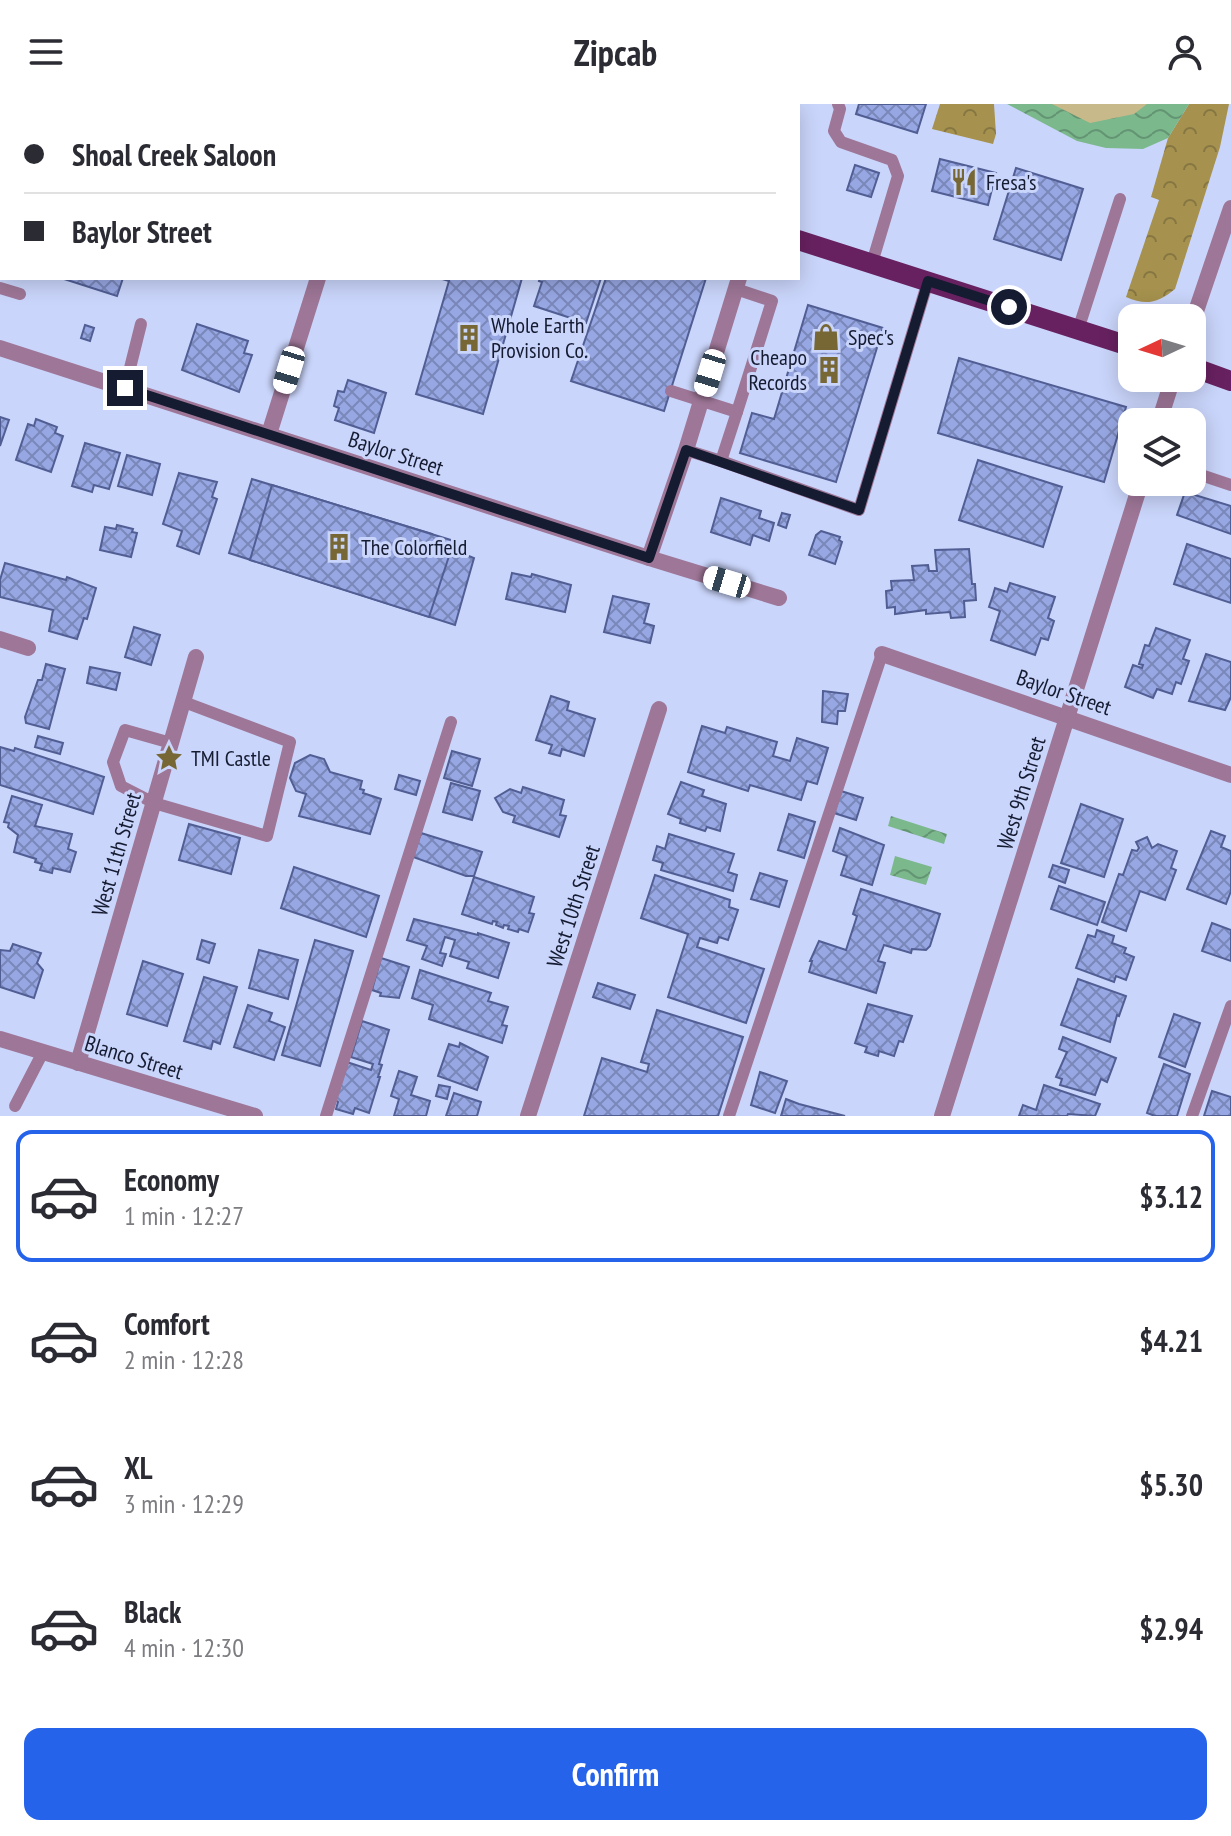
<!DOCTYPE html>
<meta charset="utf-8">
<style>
:root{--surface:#fff;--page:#f7f7f7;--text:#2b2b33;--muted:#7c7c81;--line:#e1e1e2;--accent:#2563eb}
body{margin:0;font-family:"PT Sans Narrow",sans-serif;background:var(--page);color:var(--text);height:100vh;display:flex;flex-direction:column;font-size:30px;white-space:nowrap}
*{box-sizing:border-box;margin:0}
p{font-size:26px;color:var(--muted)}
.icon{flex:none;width:44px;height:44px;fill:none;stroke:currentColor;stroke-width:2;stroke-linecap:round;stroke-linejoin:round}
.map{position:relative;height:1012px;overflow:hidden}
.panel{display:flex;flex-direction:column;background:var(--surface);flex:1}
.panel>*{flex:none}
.guide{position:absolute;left:0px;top:0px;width:800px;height:176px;box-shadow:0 4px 20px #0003;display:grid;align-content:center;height:176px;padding:0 24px;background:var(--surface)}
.needle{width:52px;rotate:266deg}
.controls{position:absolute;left:1118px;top:200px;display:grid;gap:16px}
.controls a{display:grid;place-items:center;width:88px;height:88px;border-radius:16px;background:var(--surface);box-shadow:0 4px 20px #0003;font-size:40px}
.end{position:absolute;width:36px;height:36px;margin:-18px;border:10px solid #151b31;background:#fff;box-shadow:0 0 0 4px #fff}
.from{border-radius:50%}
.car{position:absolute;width:24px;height:48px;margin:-24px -12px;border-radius:10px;box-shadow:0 0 6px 2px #0007;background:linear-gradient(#fff 24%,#345 0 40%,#fff 0 76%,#345 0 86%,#fff 0)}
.guide b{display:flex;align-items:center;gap:28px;height:76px;font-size:30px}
.guide b+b{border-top:2px solid var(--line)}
.guide i{width:20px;height:20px;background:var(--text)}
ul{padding:14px 0 0;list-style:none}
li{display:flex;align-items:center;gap:24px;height:132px;margin:0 16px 12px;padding:0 8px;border:4px solid transparent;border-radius:16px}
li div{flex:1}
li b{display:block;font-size:30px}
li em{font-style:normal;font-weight:700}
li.on{border-color:var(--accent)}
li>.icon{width:72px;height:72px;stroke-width:1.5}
.action{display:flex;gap:16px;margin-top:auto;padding:16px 24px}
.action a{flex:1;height:92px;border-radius:16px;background:var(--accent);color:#fff;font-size:32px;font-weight:700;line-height:92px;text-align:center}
header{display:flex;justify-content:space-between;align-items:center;height:104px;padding:0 24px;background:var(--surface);font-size:36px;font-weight:700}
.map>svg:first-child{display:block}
.forest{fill:url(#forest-crowns)}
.green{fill:#c8b98b}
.water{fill:url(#water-waves)}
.building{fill:url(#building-cross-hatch);stroke:#515e94;stroke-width:2}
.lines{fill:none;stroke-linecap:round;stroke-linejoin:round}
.service{stroke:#9e7697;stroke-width:12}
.minor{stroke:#9e7697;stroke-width:16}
.primary{stroke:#682160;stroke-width:20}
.route{stroke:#151b31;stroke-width:10}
.labels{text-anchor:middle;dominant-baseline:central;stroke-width:6;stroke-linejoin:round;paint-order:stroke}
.poi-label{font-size:22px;fill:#151b31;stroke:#cad5fb;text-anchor:start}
.street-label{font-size:22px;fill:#151b31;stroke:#cad5fb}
</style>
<header><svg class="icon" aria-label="menu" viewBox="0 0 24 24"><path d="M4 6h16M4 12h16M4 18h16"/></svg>Zipcab<svg class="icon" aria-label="person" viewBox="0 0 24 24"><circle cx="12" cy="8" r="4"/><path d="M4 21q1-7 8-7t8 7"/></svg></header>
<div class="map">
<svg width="1231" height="1012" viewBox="0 0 1231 1012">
<defs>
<pattern id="forest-crowns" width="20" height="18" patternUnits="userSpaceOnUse" patternTransform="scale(2)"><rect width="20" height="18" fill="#a6924e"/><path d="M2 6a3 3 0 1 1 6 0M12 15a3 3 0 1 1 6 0" fill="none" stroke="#867641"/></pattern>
<pattern id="water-waves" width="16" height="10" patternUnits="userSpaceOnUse" patternTransform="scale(2)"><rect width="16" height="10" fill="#7bb88c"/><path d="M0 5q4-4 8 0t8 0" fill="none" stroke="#649573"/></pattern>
<pattern id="building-cross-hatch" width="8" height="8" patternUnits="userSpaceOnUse" patternTransform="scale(2)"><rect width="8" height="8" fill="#97a7e3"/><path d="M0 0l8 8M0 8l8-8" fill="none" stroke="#7a87b9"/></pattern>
</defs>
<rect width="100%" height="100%" fill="#cad5fb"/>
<!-- forest -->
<g class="forest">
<polygon points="940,0 994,0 996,30 993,40 932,25"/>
<path d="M1189,0H1229L1220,43L1175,185C1158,199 1146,202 1126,193L1159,96L1151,93L1168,34Z"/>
</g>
<!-- green -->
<polygon class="green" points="1032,0 1157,0 1133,21 1093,25"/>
<!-- water -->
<g class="water">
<polygon points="1007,0 1052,0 1090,19 1134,10 1147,0 1189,0 1168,34 1143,45 1106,44 1077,37"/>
<polygon points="891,712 947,730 944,740 888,722"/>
<polygon points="895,752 932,763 926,781 890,771"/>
</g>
<!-- building -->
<g class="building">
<polygon points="859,0 926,0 917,29 856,10"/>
<polygon points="940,55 996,69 988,101 932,87"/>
<polygon points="855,61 879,69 871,93 847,86"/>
<polygon points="1016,64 1083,85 1061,156 994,135"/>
<polygon points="2,93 2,155 0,155"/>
<polygon points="61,174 123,174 117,192"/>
<polygon points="439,174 522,174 483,310 416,290 449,177"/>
<polygon points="540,174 601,174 586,219 534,202 542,178 539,177"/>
<polygon points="606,174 706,174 664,307 571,277"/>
<polygon points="808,201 883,224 836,378 740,349 752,309 774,315"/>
<polygon points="197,220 248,237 244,249 252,251 239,288 182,266"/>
<polygon points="85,221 94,224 90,237 81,234"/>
<polygon points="959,254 1126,303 1104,378 938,329"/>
<polygon points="348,276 386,289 374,329 335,316 339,304 334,302 338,287 344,288"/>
<polygon points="0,313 9,316 0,342"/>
<polygon points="36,315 57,323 55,329 63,332 51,368 16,356 28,320 34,322"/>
<polygon points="85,339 120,349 109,385 94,381 92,388 72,382"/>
<polygon points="127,351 160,360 152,391 118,382"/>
<polygon points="978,356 1062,383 1043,443 959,416"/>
<polygon points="179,369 217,378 212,393 217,395 199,450 177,442 182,427 163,420"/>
<polygon points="252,375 432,430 430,436 474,454 455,521 229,449"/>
<polygon points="272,381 454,437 429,513 250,456"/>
<polygon points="1185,388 1231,402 1231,430 1177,411"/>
<polygon points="721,394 761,407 759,414 774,419 769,437 753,431 750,441 711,428"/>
<polygon points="782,409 790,411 786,424 778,421"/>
<polygon points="117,421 133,425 132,428 137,429 131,453 100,446 105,423 116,425"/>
<polygon points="821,427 840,433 839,436 842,438 835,460 809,451 816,431"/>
<polygon points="1187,440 1231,455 1231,499 1174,480"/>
<polygon points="969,445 972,480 975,480 976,496 964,497 965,513 951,514 950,508 926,510 926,506 895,510 895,503 887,504 886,487 892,486 891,477 914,476 912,462 928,461 929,467 937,467 935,446"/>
<polygon points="5,459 66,476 67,473 96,484 87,515 84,514 77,535 49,527 53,506 0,493 0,476"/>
<polygon points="512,469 531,473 532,470 571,481 565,508 506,495"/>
<polygon points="1010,479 1055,493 1048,514 1054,517 1048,536 1041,534 1035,551 991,536 1000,507 989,503 993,491 995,484 1007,488"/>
<polygon points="613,492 649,500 644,519 654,522 650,539 604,528"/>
<polygon points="134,523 160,531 151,561 125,553"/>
<polygon points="1156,524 1190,536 1183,555 1189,557 1181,580 1176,578 1172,590 1157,585 1153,594 1125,583 1133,561 1142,564 1143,561 1139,560 1145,541 1149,542"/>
<polygon points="1206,550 1231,558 1231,593 1225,606 1189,597"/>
<polygon points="46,560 65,565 49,625 26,619 25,613 38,576 42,576"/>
<polygon points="90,563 120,569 116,586 87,579"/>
<polygon points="823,587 848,590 845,607 838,607 837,620 822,618"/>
<polygon points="551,592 569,598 567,606 595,615 584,652 562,645 560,652 549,649 552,641 536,636"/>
<polygon points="702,622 725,629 727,623 777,638 773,652 790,657 797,634 828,644 817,680 807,677 801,696 750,681 748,687 688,668"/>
<polygon points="38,632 63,639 60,650 35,643"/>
<polygon points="0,643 14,647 15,644 104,673 93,710 0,681"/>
<polygon points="452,647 480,655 472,682 444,674"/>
<polygon points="310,651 324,655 330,668 362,677 360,685 364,686 363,689 381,695 370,730 299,712 306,690 296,687 290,674 295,659"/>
<polygon points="399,671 420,677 416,691 395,685"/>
<polygon points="681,678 704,686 702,692 726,700 720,727 707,723 705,727 680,719 681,715 668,710"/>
<polygon points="451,679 480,687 472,716 443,708"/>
<polygon points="523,683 564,696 560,711 566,712 559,733 513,718 515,712 503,708 495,694 510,685 521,689"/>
<polygon points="841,687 863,694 856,716 834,709"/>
<polygon points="12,692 42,701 35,722 72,730 68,745 76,748 70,768 53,764 52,769 40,766 42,760 35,758 36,755 14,748 18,731 8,723 9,719 4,718"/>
<polygon points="1081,700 1123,715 1104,773 1061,759"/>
<polygon points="789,710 815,718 804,754 778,746"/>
<polygon points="189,720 240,734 231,770 179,756"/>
<polygon points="840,724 884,741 872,781 841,771 847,752 833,747"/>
<polygon points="1211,727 1225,732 1221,743 1231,747 1231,787 1226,800 1187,785"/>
<polygon points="421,729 482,748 474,772 466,772 413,753"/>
<polygon points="669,730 734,750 728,768 737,771 733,787 661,766 663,759 653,756 657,742 665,745"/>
<polygon points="1147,733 1152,744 1158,740 1177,747 1171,764 1176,766 1165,796 1140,787 1126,827 1102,818 1119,770 1123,771 1132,746 1137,747 1139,744 1136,738"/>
<polygon points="1053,761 1069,766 1065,779 1049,773"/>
<polygon points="294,763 379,792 366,833 281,804"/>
<polygon points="760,769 787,777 779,803 751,795"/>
<polygon points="655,771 730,796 729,803 738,806 728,836 719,833 717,839 700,834 697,843 764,865 746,919 668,893 688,830 641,814"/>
<polygon points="474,773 534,793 529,809 534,810 528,828 519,825 518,828 508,825 509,822 504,821 503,824 496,821 497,818 493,817 492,820 462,810"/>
<polygon points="1059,782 1105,798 1097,821 1051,805"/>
<polygon points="861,785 940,810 930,842 926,846 912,845 911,849 884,841 878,857 885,859 876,889 809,868 812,857 810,857 819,837 846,846 857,812 853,810"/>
<polygon points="414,815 478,831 478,829 509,839 498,874 467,864 469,858 450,852 455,836 445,833 440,849 446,850 442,862 422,855 427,842 407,836"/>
<polygon points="1212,819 1231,826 1231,857 1202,847"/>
<polygon points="1097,826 1114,832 1112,839 1126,844 1124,849 1134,853 1126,876 1116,872 1114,878 1076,864 1088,831 1095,833"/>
<polygon points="202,836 215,840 209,859 197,855"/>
<polygon points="315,836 353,847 320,962 282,951"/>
<polygon points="13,840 41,849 37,859 43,866 34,894 0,883 0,846 10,847"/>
<polygon points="259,846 298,856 288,895 249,884"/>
<polygon points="381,854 409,863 399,894 380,892 381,889 372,886"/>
<polygon points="143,857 183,870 167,922 127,910"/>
<polygon points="420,866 491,889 488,897 508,903 502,921 507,922 502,939 429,915 433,901 412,894"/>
<polygon points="204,873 237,883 220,940 213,937 211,945 184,937"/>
<polygon points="1078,875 1126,892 1119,912 1117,911 1110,938 1061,921"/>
<polygon points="598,879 635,891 630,905 593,893"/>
<polygon points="868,900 912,912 903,938 899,937 894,952 879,947 878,952 865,948 867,943 855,939"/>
<polygon points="248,901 272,909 269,917 285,923 274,956 234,943"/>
<polygon points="657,906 743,933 718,1012 584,1012 602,954 647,968 649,960 641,958"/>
<polygon points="1174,910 1200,919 1185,963 1159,953"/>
<polygon points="362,917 389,926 379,960 382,961 378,973 380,973 369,1009 355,1004 353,1010 336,1005 338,998 335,996 347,958 371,966 373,960 351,953"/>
<polygon points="1063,933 1116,954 1107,978 1101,975 1095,991 1060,981 1062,975 1056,973 1067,948 1059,945"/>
<polygon points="460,939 488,953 477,986 438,972 449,940 459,943"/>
<polygon points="1164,960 1190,970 1177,1012 1155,1012 1147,1009"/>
<polygon points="399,967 417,973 411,991 430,997 426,1012 394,1012 399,995 391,992"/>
<polygon points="760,968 787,977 775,1009 751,1001"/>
<polygon points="439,981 450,983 447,995 436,992"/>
<polygon points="1044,981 1100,1000 1095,1012 1068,1010 1067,1012 1019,1012 1023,1001 1036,1006"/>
<polygon points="1212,987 1231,993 1231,1012 1204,1012"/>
<polygon points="454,989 481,998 477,1012 446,1012"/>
<polygon points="786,995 799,1000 845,1012 781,1012"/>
</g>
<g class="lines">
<!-- service -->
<g class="service">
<polyline points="8,0 19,2"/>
<polyline points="838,0 840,5 834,27 841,38 892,56 898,72 872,159"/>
<polyline points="38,2 39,0"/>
<polyline points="586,2 586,0"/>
<polyline points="657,2 657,0"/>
<polyline points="737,2 737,0"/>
<polyline points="0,184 20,190"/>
<polyline points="736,185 772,197 737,308"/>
<polyline points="1078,226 1120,95"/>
<polyline points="125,284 141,220"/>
<polyline points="671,287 737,308 721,357 686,346"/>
<polyline points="721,357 859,406 928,177"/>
<polyline points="1192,368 1231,381"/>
<polyline points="171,639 125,626 113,658 121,682 154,699 267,732 290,638 184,598"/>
<polyline points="15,1002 43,948"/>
<polyline points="326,1012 451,618"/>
<polyline points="729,1012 882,550"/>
<polyline points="1192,1012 1231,902"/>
</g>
<!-- minor -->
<g class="minor">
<polyline points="374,2 375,0"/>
<polyline points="792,2 792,0"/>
<polyline points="1192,219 1231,104"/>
<polyline points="0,244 649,454 779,494"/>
<polyline points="1159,318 1173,274"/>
<polyline points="269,330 318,174"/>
<polyline points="649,454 686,346 739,174"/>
<polyline points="0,535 28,544"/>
<polyline points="882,550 1231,671"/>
<polyline points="0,935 255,1012"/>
<polyline points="78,959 196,553"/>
<polyline points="528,1012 659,605"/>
<polyline points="942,1012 1141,378"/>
</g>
<!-- primary -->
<g class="primary">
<polyline points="393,0 399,2"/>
<polyline points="798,136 1132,243"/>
<polyline points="1192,263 1231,277"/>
</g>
</g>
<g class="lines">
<!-- route -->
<polyline class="route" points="125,284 649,454 686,346 859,406 928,177 1009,203"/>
</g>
<!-- icons -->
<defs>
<g id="restaurant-bare" transform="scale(2.16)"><path d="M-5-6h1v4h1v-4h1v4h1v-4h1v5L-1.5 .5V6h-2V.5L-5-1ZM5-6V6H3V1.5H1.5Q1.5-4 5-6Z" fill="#776735" stroke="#cad5fb" stroke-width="2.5" paint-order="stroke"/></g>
<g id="shop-bare" transform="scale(2.16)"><path d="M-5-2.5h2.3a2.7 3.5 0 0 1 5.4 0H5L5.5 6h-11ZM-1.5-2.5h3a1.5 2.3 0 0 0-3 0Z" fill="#776735" stroke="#cad5fb" stroke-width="2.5" paint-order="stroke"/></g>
<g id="building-bare" transform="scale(2.16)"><path d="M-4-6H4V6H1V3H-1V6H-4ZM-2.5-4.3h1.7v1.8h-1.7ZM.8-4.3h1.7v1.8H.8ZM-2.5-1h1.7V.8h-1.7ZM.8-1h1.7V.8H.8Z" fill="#776735" stroke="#cad5fb" stroke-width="2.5" paint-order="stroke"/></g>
<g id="sight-bare" transform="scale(2.16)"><path d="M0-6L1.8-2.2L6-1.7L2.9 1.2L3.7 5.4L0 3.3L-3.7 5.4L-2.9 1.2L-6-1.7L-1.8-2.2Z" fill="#776735" stroke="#cad5fb" stroke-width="2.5" paint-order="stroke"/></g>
</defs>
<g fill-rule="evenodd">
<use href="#restaurant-bare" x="964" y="78"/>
<use href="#shop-bare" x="826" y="233"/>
<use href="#building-bare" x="469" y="234"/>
<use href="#building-bare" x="829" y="266"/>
<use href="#building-bare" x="339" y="443"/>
<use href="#sight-bare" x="169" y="654"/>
</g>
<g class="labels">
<!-- poi labels -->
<g class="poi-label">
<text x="986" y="78">Fresa's</text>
<text x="491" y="221">Whole Earth<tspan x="491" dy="25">Provision Co.</tspan></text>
<text x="848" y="233">Spec's</text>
<text x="807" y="253" text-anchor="end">Cheapo<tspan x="807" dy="25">Records</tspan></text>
<text x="361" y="443">The Colorfield</text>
<text x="191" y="654">TMI Castle</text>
</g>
<!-- street labels -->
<g class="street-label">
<text transform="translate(396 349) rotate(18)">Baylor Street</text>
<text transform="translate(1064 588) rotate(19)">Baylor Street</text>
<text transform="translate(1021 689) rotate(-73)">West 9th Street</text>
<text transform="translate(116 750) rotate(-74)">West 11th Street</text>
<text transform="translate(573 802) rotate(-72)">West 10th Street</text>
<text transform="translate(134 953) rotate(17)">Blanco Street</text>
</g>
</g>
</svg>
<div class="controls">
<a><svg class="needle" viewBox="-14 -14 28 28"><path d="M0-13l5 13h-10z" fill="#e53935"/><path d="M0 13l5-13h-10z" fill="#7c7c81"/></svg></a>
<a><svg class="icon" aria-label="layers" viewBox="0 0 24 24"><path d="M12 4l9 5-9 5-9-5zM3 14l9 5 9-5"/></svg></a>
</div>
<i class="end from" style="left:1009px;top:203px"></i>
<i class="end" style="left:125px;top:284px"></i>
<i class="car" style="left:289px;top:266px;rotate:197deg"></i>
<i class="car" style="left:710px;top:269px;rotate:197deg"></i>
<i class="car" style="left:727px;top:478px;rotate:287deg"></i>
<div class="guide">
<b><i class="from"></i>Shoal Creek Saloon</b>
<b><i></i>Baylor Street</b>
</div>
</div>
<section class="panel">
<ul>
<li class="on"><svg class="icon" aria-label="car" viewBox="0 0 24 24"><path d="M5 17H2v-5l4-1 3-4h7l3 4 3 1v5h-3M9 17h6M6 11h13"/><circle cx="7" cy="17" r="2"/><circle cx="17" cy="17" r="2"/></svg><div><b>Economy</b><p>1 min · 12:27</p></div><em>$3.12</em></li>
<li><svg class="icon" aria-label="car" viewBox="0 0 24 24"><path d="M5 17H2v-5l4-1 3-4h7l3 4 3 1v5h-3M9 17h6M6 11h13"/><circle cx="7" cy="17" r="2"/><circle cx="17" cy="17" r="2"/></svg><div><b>Comfort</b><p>2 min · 12:28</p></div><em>$4.21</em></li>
<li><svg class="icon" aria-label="car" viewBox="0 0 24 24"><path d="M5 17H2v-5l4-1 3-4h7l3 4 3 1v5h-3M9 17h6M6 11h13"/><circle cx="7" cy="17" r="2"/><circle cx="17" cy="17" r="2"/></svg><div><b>XL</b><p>3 min · 12:29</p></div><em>$5.30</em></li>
<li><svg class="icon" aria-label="car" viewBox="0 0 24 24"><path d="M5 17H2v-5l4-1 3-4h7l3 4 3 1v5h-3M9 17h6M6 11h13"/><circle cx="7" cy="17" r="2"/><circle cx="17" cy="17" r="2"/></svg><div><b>Black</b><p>4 min · 12:30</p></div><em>$2.94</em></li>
</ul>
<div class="action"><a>Confirm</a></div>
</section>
